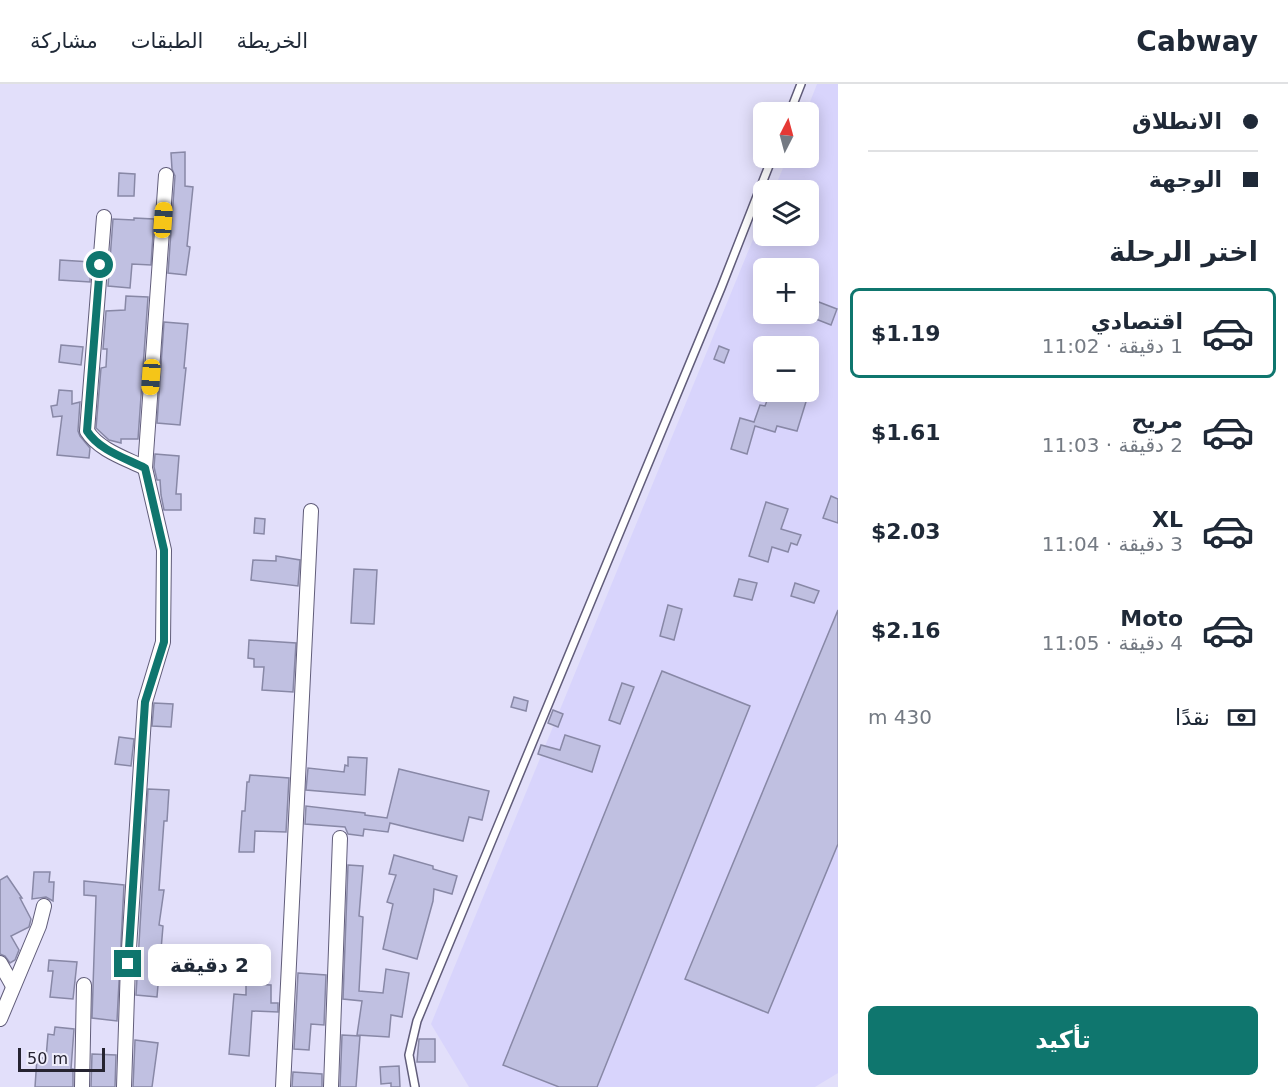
<!DOCTYPE html>
<html lang="ar">
<meta charset="utf-8">
<style>
:root{--surface:#fff;--page:#f6f6f7;--text:#1f2937;--muted:#747a83;--line:#e0e1e3;--accent:#0f766e}
body{margin:0;font-family:"DejaVu Sans",Cairo,sans-serif;background:var(--page);color:var(--text);direction:rtl;height:100vh;display:flex;flex-direction:column;font-size:22px;white-space:nowrap}
*{box-sizing:border-box;margin:0}
p{font-size:20px;color:var(--muted)}
.icon{flex:none;width:33px;height:33px;fill:none;stroke:currentColor;stroke-width:2;stroke-linecap:round;stroke-linejoin:round}
.map{position:relative;flex:1;overflow:hidden;direction:ltr}
.details{display:flex;flex-direction:column;background:var(--surface);width:450px}
.details>*{flex:none}
.guide{display:grid;align-content:center;height:132px;padding:0 30px;background:var(--surface)}
.needle{width:39px;rotate:6deg}
.controls{position:absolute;left:753px;top:18px;display:grid;gap:12px}
.controls a{display:grid;place-items:center;width:66px;height:66px;border-radius:9px;background:var(--surface);box-shadow:0 3px 15px #0003;font-size:30px}
.scale{position:absolute;left:18px;bottom:15px;width:87px;box-sizing:border-box;padding-left:6px;border:3px solid #252330;border-top:0;font-size:16px;line-height:21px;white-space:nowrap;color:#252330;-webkit-text-stroke:4px #efeefc;paint-order:stroke}
.end{position:absolute;width:27px;height:27px;margin:-14px;border:8px solid #0f766e;background:#fff;box-shadow:0 0 0 3px #fff}
.from{border-radius:50%}
.bubble{position:absolute;height:42px;border-radius:9px;background:var(--surface);box-shadow:0 3px 15px #0003;font-size:20px;font-weight:800;line-height:42px;text-align:center;direction:rtl}
.car{position:absolute;width:18px;height:36px;margin:-18px -9px;border-radius:8px;box-shadow:0 0 4px 2px #0007;background:linear-gradient(#f5c518 24%,#345 0 40%,#f5c518 0 76%,#345 0 86%,#f5c518 0)}
.guide b{display:flex;align-items:center;gap:21px;height:57px;font-size:22px}
.guide b+b{border-top:2px solid var(--line)}
.guide i{width:15px;height:15px;background:var(--text)}
ul{padding:0;list-style:none}
li{display:flex;align-items:center;gap:18px;height:90px;margin:0 12px 9px;padding:0 18px;border:3px solid transparent;border-radius:9px}
li div{flex:1}
li b{display:block;font-size:22px}
li em{font-style:normal;font-weight:800}
li.active{border-color:var(--accent)}
li>.icon{width:54px;height:54px;stroke-width:1.5}
h2{padding:0 30px;font-size:27px;line-height:72px}
.pay{display:flex;align-items:center;gap:15px;height:66px;padding:0 30px;font-size:22px}
.pay p{margin-inline-start:auto}
.cta{display:flex;gap:12px;margin-top:auto;padding:12px 30px}
.cta a{flex:1;height:69px;border-radius:9px;background:var(--accent);color:#fff;font-size:24px;font-weight:800;line-height:69px;text-align:center}
header{display:flex;align-items:center;gap:36px;box-sizing:border-box;height:84px;padding:0 30px;background:var(--surface);border-bottom:2px solid var(--line)}
header strong{font-size:28px}
nav{display:flex;gap:33px;margin-inline-start:auto;font-size:21px}
main{display:flex;flex:1;min-height:0}
.map>svg:first-child{display:block}
.built{fill:#d8d4fc;fill-rule:evenodd}
.building{fill:#c0c0e1;stroke:#8888a6;stroke-width:1.5}
.lines{fill:none;stroke-linecap:round;stroke-linejoin:round}
.lane-casing{stroke:#615d7a;stroke-width:10}
.street-casing{stroke:#615d7a;stroke-width:16}
.lane{stroke:#fff;stroke-width:7}
.street{stroke:#fff;stroke-width:14}
.route{stroke:#0f766e;stroke-width:8}
</style>
<header>
<strong>Cabway</strong>
<nav><a>الخريطة</a><a>الطبقات</a><a>مشاركة</a></nav>
</header>
<main>
<section class="details">
<div class="guide">
<b><i class="from"></i>الانطلاق</b>
<b><i></i>الوجهة</b>
</div>
<h2>اختر الرحلة</h2>
<ul>
<li class="active"><svg class="icon" aria-label="car" viewBox="0 0 24 24"><path d="M5 17H2v-5l4-1 3-4h7l3 4 3 1v5h-3M9 17h6M6 11h13"/><circle cx="7" cy="17" r="2"/><circle cx="17" cy="17" r="2"/></svg><div><b>اقتصادي</b><p>1 دقيقة · 11:02</p></div><em>$1.19</em></li>
<li><svg class="icon" aria-label="car" viewBox="0 0 24 24"><path d="M5 17H2v-5l4-1 3-4h7l3 4 3 1v5h-3M9 17h6M6 11h13"/><circle cx="7" cy="17" r="2"/><circle cx="17" cy="17" r="2"/></svg><div><b>مريح</b><p>2 دقيقة · 11:03</p></div><em>$1.61</em></li>
<li><svg class="icon" aria-label="car" viewBox="0 0 24 24"><path d="M5 17H2v-5l4-1 3-4h7l3 4 3 1v5h-3M9 17h6M6 11h13"/><circle cx="7" cy="17" r="2"/><circle cx="17" cy="17" r="2"/></svg><div><b>XL</b><p>3 دقيقة · 11:04</p></div><em>$2.03</em></li>
<li><svg class="icon" aria-label="car" viewBox="0 0 24 24"><path d="M5 17H2v-5l4-1 3-4h7l3 4 3 1v5h-3M9 17h6M6 11h13"/><circle cx="7" cy="17" r="2"/><circle cx="17" cy="17" r="2"/></svg><div><b>Moto</b><p>4 دقيقة · 11:05</p></div><em>$2.16</em></li>
</ul>
<div class="pay"><svg class="icon" aria-label="cash" viewBox="0 0 24 24"><path d="M3 7h18v10H3z"/><circle cx="12" cy="12" r="2"/></svg>نقدًا<p>430 m</p></div>
<div class="cta"><a>تأكيد</a></div>
</section>
<div class="map">
<svg width="838" height="1003" viewBox="0 0 838 1003">
<rect width="100%" height="100%" fill="#e2dffa"/>
<!-- built -->
<path class="built" d="M817,0H838V989L815,1003H469L431,940L763,131L764,152H808V106H774L787,74H808V28H806ZM764,184H808V230H764ZM764,262H808V308H764Z"/>
<!-- building -->
<g class="building">
<polygon points="185,68 185,102 193,103 187,162 190,163 186,191 168,189 175,92 172,85 171,69"/>
<polygon points="119,89 135,90 134,112 118,112"/>
<polygon points="134,134 154,135 151,181 132,180 130,204 108,202 113,135 134,136"/>
<polygon points="60,176 91,178 90,198 59,196"/>
<polygon points="126,212 148,213 138,355 121,355 121,359 109,356 96,344 101,284 106,283 107,265 103,265 106,227 125,226"/>
<polygon points="811,215 837,225 831,241 808,232 808,221"/>
<polygon points="164,238 188,240 184,284 186,284 180,341 157,339"/>
<polygon points="61,261 83,263 81,281 59,278"/>
<polygon points="719,262 729,266 724,279 714,275"/>
<polygon points="59,306 72,307 72,320 80,318 78,347 80,352 90,364 89,374 57,371 62,332 53,333 51,322 57,321"/>
<polygon points="783,308 809,308 797,347 777,342 775,348 755,342 747,370 731,365 740,334 754,338 760,321 765,322 768,314 780,317"/>
<polygon points="155,370 179,372 176,410 181,410 181,426 164,426 161,411 160,396 157,396 154,383"/>
<polygon points="831,412 838,415 838,439 823,434"/>
<polygon points="766,418 788,425 781,445 801,451 797,461 791,459 788,468 772,463 768,478 749,472"/>
<polygon points="255,434 265,435 264,450 254,449"/>
<polygon points="276,472 300,476 298,502 251,496 253,476 276,477"/>
<polygon points="354,485 377,486 374,540 351,539"/>
<polygon points="739,495 757,499 752,516 734,512"/>
<polygon points="795,499 819,507 814,519 791,512"/>
<polygon points="668,521 682,525 674,556 660,552"/>
<polygon points="838,526 838,760 768,929 685,895"/>
<polygon points="249,556 296,559 293,608 262,606 264,583 254,583 254,575 248,574"/>
<polygon points="662,587 750,622 597,1003 559,1003 503,981"/>
<polygon points="622,599 634,603 620,640 609,636"/>
<polygon points="514,613 528,617 526,627 511,623"/>
<polygon points="154,619 173,620 171,643 152,642"/>
<polygon points="553,626 563,630 558,643 548,639"/>
<polygon points="565,651 600,662 592,688 538,670 541,661 560,666"/>
<polygon points="119,653 134,655 131,682 115,680"/>
<polygon points="348,673 367,674 365,711 306,706 308,684 344,688 345,681 348,682"/>
<polygon points="399,685 489,707 482,736 469,733 463,757 390,739 388,748 364,745 363,752 348,750 345,743 305,740 306,722 365,729 365,731 387,734"/>
<polygon points="250,691 289,694 286,748 255,747 254,768 239,768 242,727 245,727 247,698 249,698"/>
<polygon points="148,705 169,706 167,737 164,737 159,806 164,806 159,841 163,842 157,913 136,911"/>
<polygon points="394,771 433,782 433,785 457,792 452,810 434,805 433,817 417,875 383,865 393,820 387,818 396,791 389,790"/>
<polygon points="348,781 363,782 359,832 363,833 359,907 383,909 386,885 409,889 402,933 391,931 389,953 357,951 362,917 343,915"/>
<polygon points="34,788 50,788 49,798 54,798 53,817 46,813 32,815"/>
<polygon points="7,792 22,814 20,814 31,835 29,843 11,852 19,866 15,876 10,879 5,872 0,870 0,796"/>
<polygon points="84,797 124,801 117,937 92,934 96,812 84,811"/>
<polygon points="49,876 77,878 73,915 50,913 53,887 48,887"/>
<polygon points="298,889 326,891 324,941 311,940 309,966 294,965"/>
<polygon points="246,900 271,901 271,919 278,919 278,928 252,927 249,972 229,970 234,910 246,911"/>
<polygon points="55,943 74,945 71,985 73,985 73,1003 35,1003 37,974 46,974 48,950 54,951"/>
<polygon points="342,951 360,952 356,1003 340,1003"/>
<polygon points="419,955 435,955 435,978 417,978"/>
<polygon points="135,956 158,959 152,1003 133,1003"/>
<polygon points="92,970 116,971 115,1003 91,1003"/>
<polygon points="399,982 400,1003 391,1003 391,999 381,1000 380,983"/>
<polygon points="293,988 322,990 322,1003 292,1003"/>
</g>
<g class="lines">
<!-- lane casing -->
<g class="lane-casing">
<g id="lane">
<polyline points="790,28 801,0"/>
<polyline points="415,1003 409,971 417,937 721,204 772,74"/>
</g>
</g>
<!-- street casing -->
<g class="street-casing">
<g id="street">
<path d="M104,133L87,347C99,366 125,374 145,384"/>
<polyline points="0,879 13,902"/>
<polyline points="0,935 39,842 44,822"/>
<polyline points="82,1003 84,901"/>
<polyline points="124,1003 128,880 145,618 163,558 164,466 145,384 166,91"/>
<polyline points="283,1003 311,427"/>
<polyline points="331,1003 340,754"/>
</g>
</g>
<!-- lane -->
<use href="#lane" class="lane"/>
<!-- street -->
<use href="#street" class="street"/>
</g>
<g class="lines">
<!-- route -->
<path class="route" d="M100,181L87,347C99,366 125,374 145,384L164,466V558L145,618L128,880"/>
</g>
</svg>
<div class="controls">
<a><svg class="needle" viewBox="-14 -14 28 28"><path d="M0-13l5 13h-10z" fill="#e53935"/><path d="M0 13l5-13h-10z" fill="#747a83"/></svg></a>
<a><svg class="icon" aria-label="layers" viewBox="0 0 24 24"><path d="M12 4l9 5-9 5-9-5zM3 14l9 5 9-5"/></svg></a>
<a>+</a>
<a>−</a>
</div>
<div class="scale">50 m</div>
<i class="end from" style="left:100px;top:181px"></i>
<i class="end" style="left:128px;top:880px"></i>
<div class="bubble" style="left:148px;top:860px;width:123px">2 دقيقة</div>
<i class="car" style="left:163px;top:136px;rotate:4deg"></i>
<i class="car" style="left:151px;top:293px;rotate:184deg"></i>
</div>
</main>
